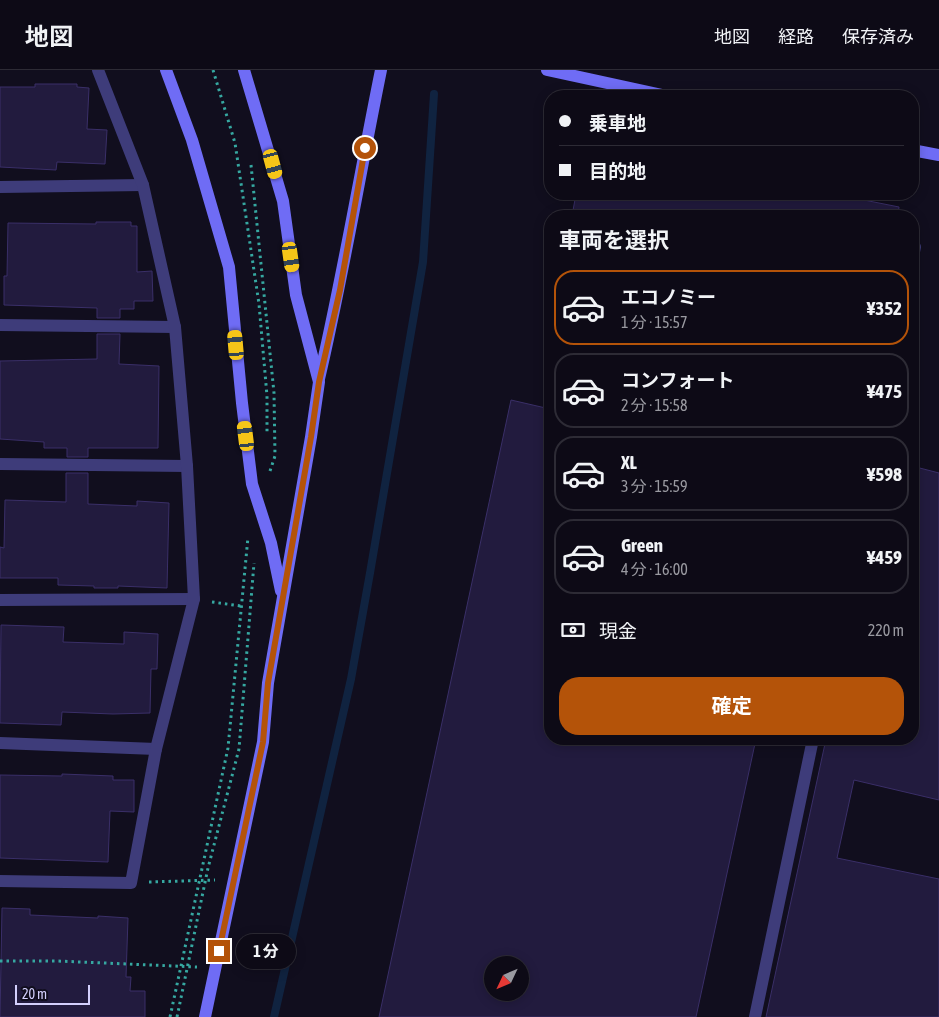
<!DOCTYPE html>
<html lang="ja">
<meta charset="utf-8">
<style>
:root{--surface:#0d0a16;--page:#16131f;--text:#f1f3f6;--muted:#9a9aa1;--line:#2d2b35;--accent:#b45309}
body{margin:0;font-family:"Asap Condensed","Noto Sans JP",sans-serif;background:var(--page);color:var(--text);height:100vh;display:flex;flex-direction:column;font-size:19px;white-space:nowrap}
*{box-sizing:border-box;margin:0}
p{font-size:16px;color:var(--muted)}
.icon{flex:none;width:28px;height:28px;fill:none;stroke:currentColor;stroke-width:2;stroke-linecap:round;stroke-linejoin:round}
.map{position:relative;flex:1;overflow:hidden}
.side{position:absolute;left:544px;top:140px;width:375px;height:535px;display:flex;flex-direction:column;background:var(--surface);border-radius:20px;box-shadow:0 2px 12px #0003,0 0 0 1px var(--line)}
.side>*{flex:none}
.hud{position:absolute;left:544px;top:20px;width:375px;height:110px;border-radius:20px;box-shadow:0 2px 12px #0003,0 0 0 1px var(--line);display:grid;align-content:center;height:110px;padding:0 15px;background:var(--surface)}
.needle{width:32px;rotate:226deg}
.controls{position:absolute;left:484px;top:886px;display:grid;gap:10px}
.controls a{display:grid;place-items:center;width:45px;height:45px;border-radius:50%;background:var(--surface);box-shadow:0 2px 12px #0003,0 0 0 1px var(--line);font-size:25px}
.scale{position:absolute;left:15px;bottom:12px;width:75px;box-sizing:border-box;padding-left:5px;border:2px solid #d3cffc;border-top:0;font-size:14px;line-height:18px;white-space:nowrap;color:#d3cffc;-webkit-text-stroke:4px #110e1e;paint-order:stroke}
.end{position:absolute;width:22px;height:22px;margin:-11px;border:6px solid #b45309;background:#fff;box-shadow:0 0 0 2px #fff}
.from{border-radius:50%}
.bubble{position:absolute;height:35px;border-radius:18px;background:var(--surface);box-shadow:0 2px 12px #0003,0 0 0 1px var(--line);font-size:16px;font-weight:700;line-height:35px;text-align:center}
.car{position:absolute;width:15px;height:30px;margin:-15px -8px;border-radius:6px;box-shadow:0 0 4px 1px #0007;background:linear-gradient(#f5c518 24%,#345 0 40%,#f5c518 0 76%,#345 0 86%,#f5c518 0)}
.hud b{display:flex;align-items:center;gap:18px;height:48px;font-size:19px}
.hud b+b{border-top:1px solid var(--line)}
.hud i{width:12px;height:12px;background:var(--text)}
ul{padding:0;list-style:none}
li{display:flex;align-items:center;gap:15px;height:75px;margin:0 10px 8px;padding:0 5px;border:2px solid var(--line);border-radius:20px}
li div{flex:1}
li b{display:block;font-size:19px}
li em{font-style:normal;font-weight:700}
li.active{border-color:var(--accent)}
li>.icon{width:45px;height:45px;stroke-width:1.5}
h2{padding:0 15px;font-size:22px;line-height:60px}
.pay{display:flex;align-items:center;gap:12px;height:55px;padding:0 15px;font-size:19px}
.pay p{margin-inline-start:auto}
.button{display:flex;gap:10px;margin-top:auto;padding:10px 15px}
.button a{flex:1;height:58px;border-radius:20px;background:var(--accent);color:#fff;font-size:20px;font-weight:700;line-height:58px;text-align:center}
header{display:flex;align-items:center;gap:30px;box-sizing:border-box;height:70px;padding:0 25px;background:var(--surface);border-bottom:1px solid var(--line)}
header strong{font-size:24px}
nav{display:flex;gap:28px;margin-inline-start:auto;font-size:18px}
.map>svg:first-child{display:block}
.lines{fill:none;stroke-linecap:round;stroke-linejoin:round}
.stream{stroke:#102340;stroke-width:8}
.building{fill:#221b3e;stroke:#3a2f68;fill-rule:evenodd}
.path{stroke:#36a8a1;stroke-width:3;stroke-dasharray:2.5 4;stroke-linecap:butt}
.lane{stroke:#3e3c7a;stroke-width:12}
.street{stroke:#3e3c7a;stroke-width:12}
.secondary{stroke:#6f6cf5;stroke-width:12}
.route{stroke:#b45309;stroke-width:6}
</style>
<header>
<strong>地図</strong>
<nav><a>地図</a><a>経路</a><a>保存済み</a></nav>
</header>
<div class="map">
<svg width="939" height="947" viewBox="0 0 939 947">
<rect width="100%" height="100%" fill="#110e1e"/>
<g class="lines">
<!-- stream -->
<polyline class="stream" points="274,947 351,609 370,503 423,192 434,24"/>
</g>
<!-- building -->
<g class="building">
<polygon points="35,14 77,14 77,17 89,18 87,59 107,60 105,94 57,92 56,100 0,97 0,17 35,17"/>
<polygon points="576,124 834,124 899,137 898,146 572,146"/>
<polygon points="96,152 131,152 131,156 137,156 137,202 152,201 153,231 134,231 134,239 120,239 120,248 97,248 97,238 4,235 4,206 7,206 8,153 96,154"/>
<polygon points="97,264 120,264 119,294 159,296 158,378 88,378 88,387 67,387 67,378 44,378 44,372 0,369 0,291 97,289"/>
<path d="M511,330L550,339V669H756L696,947H379ZM492,895H520V922H492Z"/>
<polygon points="912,396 939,403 939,730 854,710 837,788 939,809 939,947 766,947 826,669 912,669"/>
<polygon points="66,403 88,403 88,434 137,436 137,431 169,433 167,518 118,516 118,518 94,518 94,516 58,515 58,508 0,508 0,477 4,478 5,430 66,432"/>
<polygon points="1,555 64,557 63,572 124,574 124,562 158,564 157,599 151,599 150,643 113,644 62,642 61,655 0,653"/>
<polygon points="62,704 113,706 113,710 134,710 134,742 110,741 108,792 0,788 0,705 62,706"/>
<polygon points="2,838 30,839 30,845 98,848 98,846 128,848 126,907 131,907 130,921 145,921 145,947 0,947"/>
</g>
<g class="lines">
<!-- path -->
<g class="path">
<polyline points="213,0 235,73 259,234 267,326 267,365"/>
<polyline points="251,95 274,323 275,386 270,401"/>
<polyline points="212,532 241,536"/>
<polyline points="149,812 215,810"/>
<polyline points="0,891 57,891 197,897"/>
<polyline points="170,947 228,678 248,467"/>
<polyline points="177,947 208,798 239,679 254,493"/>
</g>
<!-- lane -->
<g class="lane">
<polyline points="912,191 915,177"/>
<polyline points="755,947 813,669"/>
</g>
<!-- street -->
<g class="street">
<polyline points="0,117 143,115"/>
<polyline points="0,255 175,257"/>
<polyline points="0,394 187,396"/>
<polyline points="0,530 194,529"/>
<polyline points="0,673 156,679"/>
<polyline points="0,811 131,813 156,679 194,529 187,396 175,257 143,115 98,0"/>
</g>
<!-- secondary -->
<g class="secondary">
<polyline points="166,0 192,70 229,197 242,333 252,414 271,473 281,521"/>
<polyline points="547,0 667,26"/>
<polyline points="912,80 939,85"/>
<path d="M319,309C343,206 360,103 381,0"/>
<polyline points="205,947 263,672 268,613 311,367 319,312 296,225 283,131 244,0"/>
</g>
</g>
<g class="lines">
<!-- route -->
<polyline class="route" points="219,881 263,672 268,613 311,367 319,312 340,220 365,78"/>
</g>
</svg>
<div class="controls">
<a><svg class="needle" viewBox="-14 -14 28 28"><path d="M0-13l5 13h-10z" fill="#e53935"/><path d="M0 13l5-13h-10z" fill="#9a9aa1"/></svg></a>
</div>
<div class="scale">20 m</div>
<i class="end from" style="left:365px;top:78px"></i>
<i class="end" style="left:219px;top:881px"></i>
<div class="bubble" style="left:236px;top:864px;width:60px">1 分</div>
<i class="car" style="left:273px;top:94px;rotate:165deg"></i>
<i class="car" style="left:291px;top:187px;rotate:172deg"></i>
<i class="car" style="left:236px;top:275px;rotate:355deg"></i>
<i class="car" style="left:246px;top:366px;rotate:353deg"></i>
<div class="hud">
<b><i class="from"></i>乗車地</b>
<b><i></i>目的地</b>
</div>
<section class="side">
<h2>車両を選択</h2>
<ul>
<li class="active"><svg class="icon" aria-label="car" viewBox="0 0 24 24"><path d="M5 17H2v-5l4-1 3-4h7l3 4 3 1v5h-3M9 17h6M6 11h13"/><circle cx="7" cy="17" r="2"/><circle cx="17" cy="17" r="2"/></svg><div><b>エコノミー</b><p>1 分 · 15:57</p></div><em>¥352</em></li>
<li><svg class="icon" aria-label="car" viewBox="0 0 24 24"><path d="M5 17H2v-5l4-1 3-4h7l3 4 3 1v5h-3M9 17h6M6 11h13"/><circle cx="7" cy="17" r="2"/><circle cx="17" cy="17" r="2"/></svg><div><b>コンフォート</b><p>2 分 · 15:58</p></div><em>¥475</em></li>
<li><svg class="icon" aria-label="car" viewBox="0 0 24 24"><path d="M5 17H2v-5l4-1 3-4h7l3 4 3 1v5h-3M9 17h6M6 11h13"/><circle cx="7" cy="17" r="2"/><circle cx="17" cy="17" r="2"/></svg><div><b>XL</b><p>3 分 · 15:59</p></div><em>¥598</em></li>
<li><svg class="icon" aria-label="car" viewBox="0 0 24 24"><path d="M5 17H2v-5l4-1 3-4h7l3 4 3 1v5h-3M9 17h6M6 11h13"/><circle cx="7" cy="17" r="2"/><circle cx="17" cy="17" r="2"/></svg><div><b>Green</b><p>4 分 · 16:00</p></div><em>¥459</em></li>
</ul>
<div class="pay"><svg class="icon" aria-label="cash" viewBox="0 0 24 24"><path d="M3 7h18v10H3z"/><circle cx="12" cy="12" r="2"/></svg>現金<p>220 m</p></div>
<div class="button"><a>確定</a></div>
</section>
</div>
